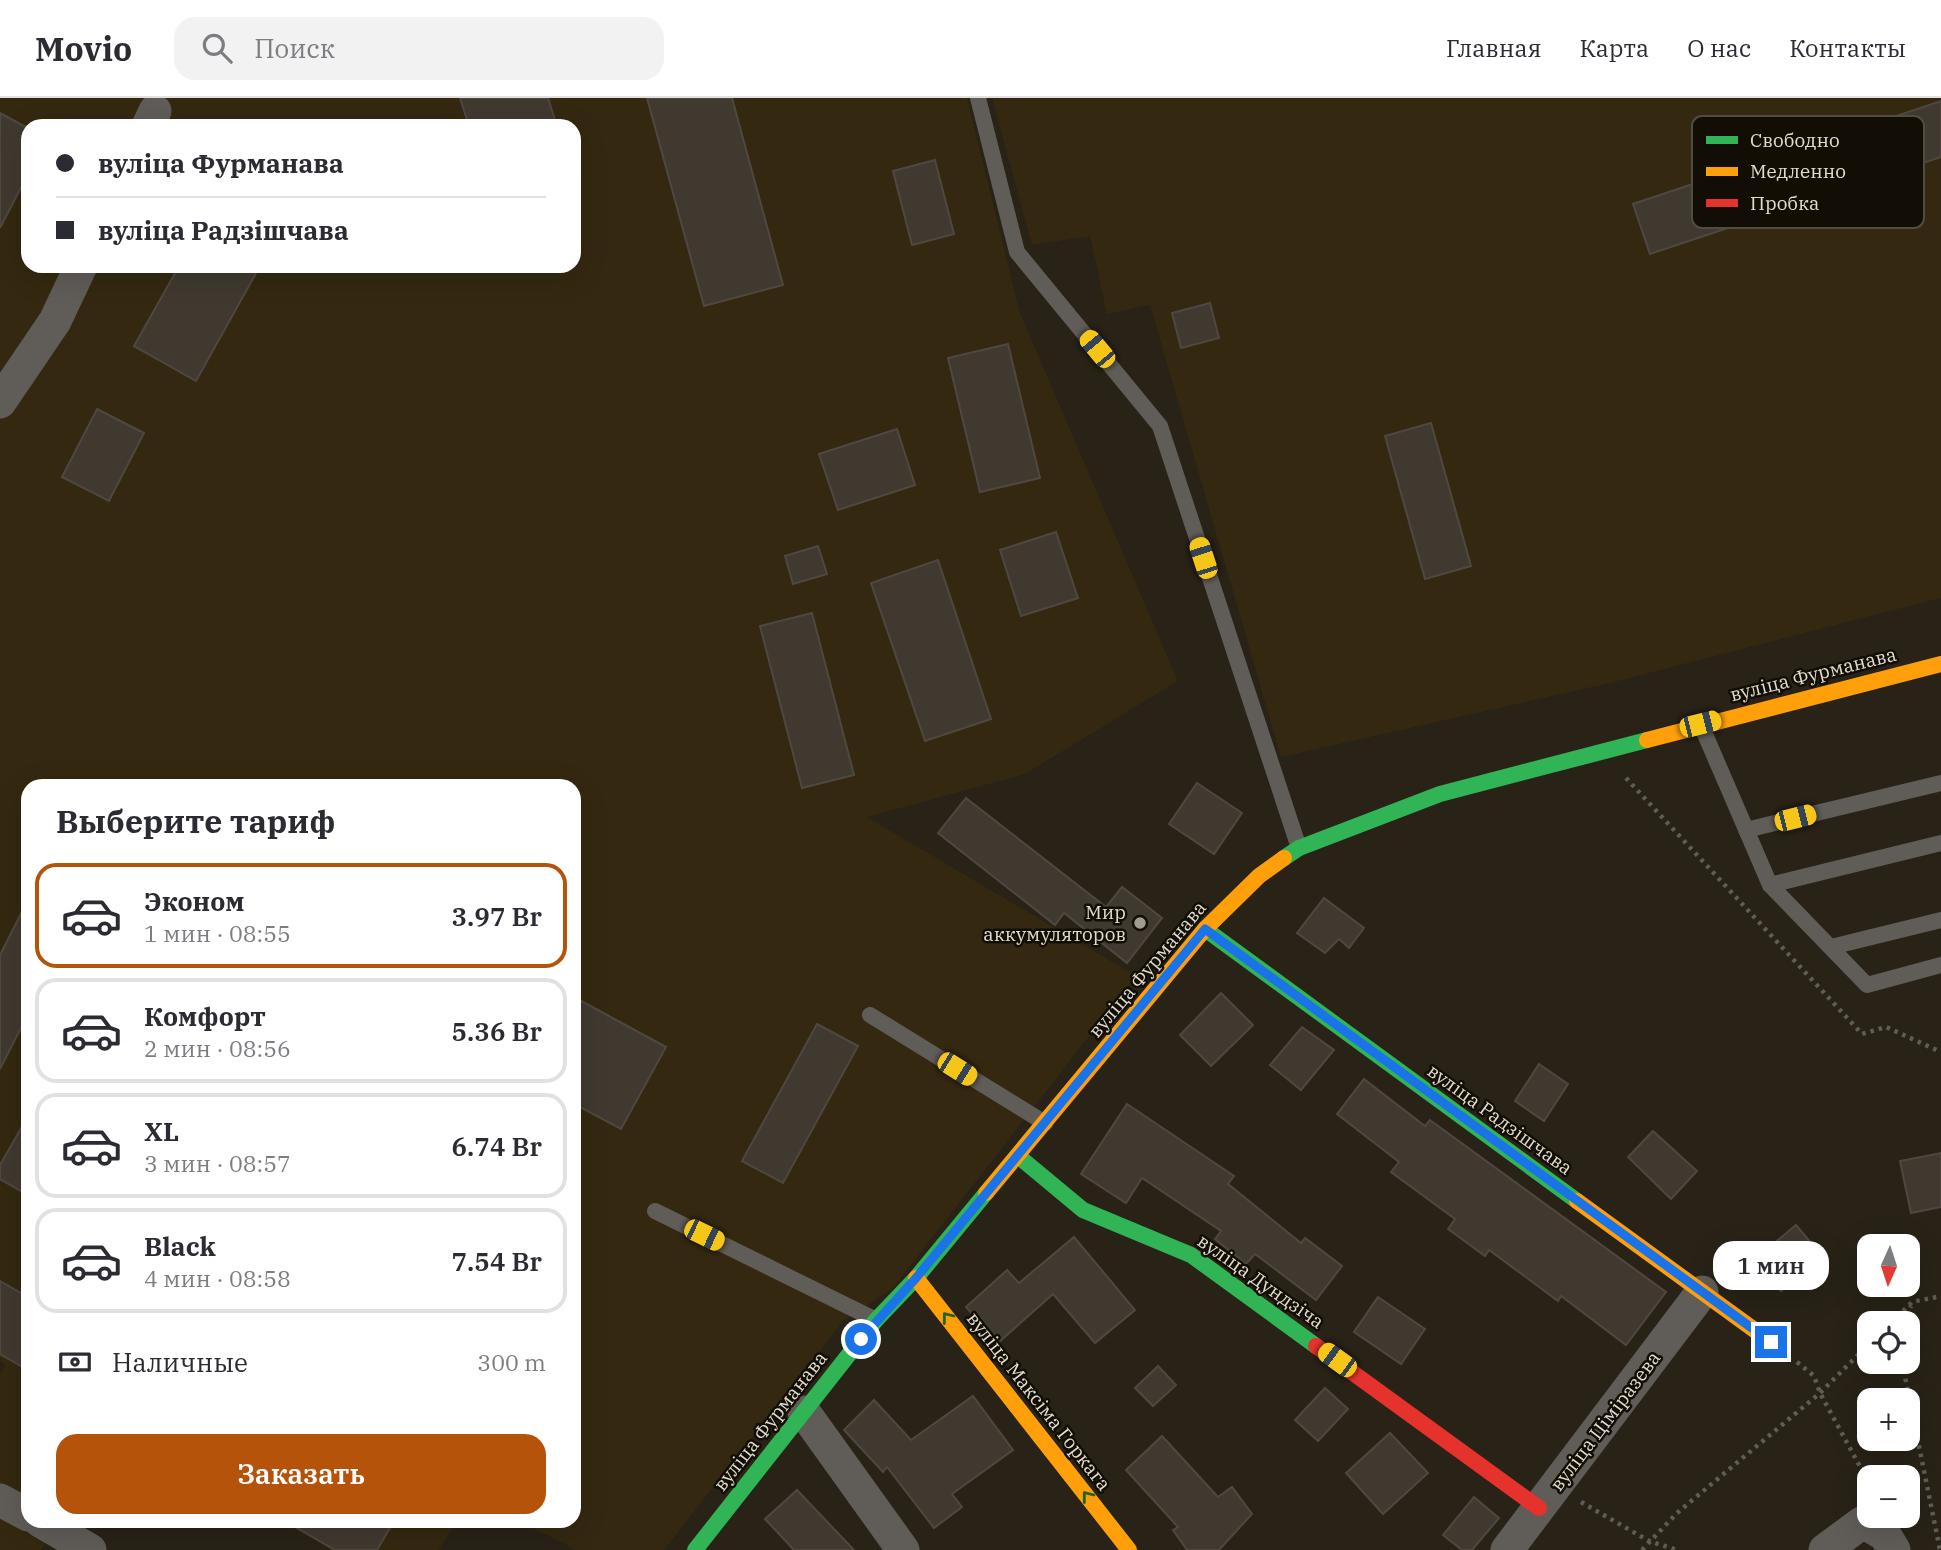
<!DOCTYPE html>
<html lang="ru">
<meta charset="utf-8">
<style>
:root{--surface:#fff;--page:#f2f2f3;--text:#2b2b33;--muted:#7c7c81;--line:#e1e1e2;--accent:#b45309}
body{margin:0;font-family:"IBM Plex Serif",serif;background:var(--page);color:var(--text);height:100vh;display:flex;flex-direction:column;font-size:26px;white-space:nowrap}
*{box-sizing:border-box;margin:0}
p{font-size:23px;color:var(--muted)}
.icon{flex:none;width:38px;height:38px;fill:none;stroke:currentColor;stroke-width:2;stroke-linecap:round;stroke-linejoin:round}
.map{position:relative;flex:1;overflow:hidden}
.side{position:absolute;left:21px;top:681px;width:560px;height:749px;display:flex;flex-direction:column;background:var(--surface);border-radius:21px;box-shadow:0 7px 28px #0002}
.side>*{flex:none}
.hud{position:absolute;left:21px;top:21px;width:560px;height:154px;border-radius:21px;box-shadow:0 7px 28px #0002;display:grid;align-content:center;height:154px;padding:0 35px;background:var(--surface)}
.needle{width:46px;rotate:183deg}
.controls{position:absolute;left:1857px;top:1136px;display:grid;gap:14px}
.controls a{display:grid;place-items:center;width:63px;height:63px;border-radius:14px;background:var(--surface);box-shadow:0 7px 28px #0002;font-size:35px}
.end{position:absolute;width:32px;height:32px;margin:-16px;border:9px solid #1a73e8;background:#fff;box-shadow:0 0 0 4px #fff}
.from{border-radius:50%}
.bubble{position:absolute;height:49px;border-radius:21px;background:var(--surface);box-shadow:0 7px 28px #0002;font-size:23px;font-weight:600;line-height:49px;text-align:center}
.car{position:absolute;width:21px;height:42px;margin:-21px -10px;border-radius:9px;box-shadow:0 0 5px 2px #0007;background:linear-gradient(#f5c518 24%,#345 0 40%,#f5c518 0 76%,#345 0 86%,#f5c518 0)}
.hud b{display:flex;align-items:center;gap:24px;height:66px;font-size:26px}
.hud b+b{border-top:2px solid var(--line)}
.hud i{width:18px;height:18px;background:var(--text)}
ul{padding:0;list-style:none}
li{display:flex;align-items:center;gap:21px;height:105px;margin:0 14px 10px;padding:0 21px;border:4px solid var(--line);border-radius:21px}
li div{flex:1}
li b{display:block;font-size:26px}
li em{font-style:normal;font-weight:600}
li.selected{border-color:var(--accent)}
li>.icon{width:63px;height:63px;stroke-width:1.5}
h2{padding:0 35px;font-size:32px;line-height:84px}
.pay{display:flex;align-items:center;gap:18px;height:77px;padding:0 35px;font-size:26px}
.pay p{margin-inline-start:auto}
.action{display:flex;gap:14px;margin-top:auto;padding:14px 35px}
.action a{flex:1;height:80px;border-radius:21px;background:var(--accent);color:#fff;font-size:28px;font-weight:600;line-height:80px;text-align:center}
header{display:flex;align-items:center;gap:42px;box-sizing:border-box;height:98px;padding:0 35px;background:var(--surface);border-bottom:2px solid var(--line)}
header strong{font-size:33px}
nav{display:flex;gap:38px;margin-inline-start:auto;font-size:24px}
.search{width:490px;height:63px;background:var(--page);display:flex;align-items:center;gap:18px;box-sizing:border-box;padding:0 24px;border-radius:21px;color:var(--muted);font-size:26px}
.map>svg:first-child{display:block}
.built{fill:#342810;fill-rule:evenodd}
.building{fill:#403930;stroke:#4f4841;stroke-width:2}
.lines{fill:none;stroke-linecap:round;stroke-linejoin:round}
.path{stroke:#605d57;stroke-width:4.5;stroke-dasharray:3.5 5;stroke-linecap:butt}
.lane{stroke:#605c58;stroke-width:16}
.street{stroke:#605c58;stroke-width:33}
.fast{stroke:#30b455;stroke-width:16}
.slow{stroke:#ff9f0a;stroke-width:16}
.jam{stroke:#e5322d;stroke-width:16}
.oneway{stroke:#21612e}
.route{stroke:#1a73e8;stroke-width:9}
.poi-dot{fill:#a29c90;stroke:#120e06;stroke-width:2.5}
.labels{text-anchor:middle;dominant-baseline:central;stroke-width:5;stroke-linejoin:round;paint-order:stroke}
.street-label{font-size:19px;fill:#e3ddd1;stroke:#120e06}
.poi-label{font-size:19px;fill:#e3ddd1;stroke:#120e06;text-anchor:end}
.key{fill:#120e06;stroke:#514c43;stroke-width:2}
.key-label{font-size:19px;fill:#e3ddd1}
</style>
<header>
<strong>Movio</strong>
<div class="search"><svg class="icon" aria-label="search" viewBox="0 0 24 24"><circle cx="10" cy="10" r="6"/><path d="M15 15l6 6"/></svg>Поиск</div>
<nav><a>Главная</a><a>Карта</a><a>О нас</a><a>Контакты</a></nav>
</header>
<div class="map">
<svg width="1941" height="1452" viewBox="0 0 1941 1452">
<rect width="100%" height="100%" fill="#282217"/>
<!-- built -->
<g class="built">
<path d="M0,0H967L1020,215L1178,583L1025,676L867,719L1136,878L893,1190L843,1223L664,1452H577L519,1423H574V688H28V1423H58L41,1452H0V1276L5,1267L0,1263ZM28,28H574V168H28Z"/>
<polygon points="992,0 1941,0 1941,500 1610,585 1281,659 1150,207 1107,216 1090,138 1032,147"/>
<polygon points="282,1423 456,1423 439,1452 331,1452"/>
</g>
<!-- building -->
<g class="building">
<polygon points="460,0 548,0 557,28 469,28"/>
<polygon points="647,0 732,0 783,187 704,208"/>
<polygon points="1941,3 1941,59 1650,156 1633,106"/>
<polygon points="0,15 28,30 28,76 0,130"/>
<polygon points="935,62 954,136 912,147 893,73"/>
<polygon points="179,168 260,168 196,283 134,248"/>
<polygon points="1210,205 1219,240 1181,250 1172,215"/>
<polygon points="1008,246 1040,380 980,394 948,260"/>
<polygon points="97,311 144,335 109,403 62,379"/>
<polygon points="1431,325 1471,468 1425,481 1385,338"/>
<polygon points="897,331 915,387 838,412 819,356"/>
<polygon points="1056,434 1078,500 1021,518 1000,452"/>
<polygon points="818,448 827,476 793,486 785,458"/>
<polygon points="938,462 991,621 925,643 871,485"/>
<polygon points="812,515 854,677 802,690 760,528"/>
<polygon points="1197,685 1242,715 1214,756 1169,726"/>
<polygon points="966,700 1106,809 1122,789 1162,820 1127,865 1064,815 1055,827 938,735"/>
<polygon points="1324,800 1364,830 1349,850 1339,841 1325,855 1297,835"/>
<polygon points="28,802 28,916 0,971 0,857"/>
<polygon points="1221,895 1253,927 1211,968 1180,937"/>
<polygon points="574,899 666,949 621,1031 574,1006"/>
<polygon points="817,926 858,948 783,1085 742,1063"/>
<polygon points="1302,929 1334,952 1301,992 1270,967"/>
<polygon points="1539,966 1568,986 1544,1023 1515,1003"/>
<polygon points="1364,981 1425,1028 1430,1022 1666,1194 1626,1247 1561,1198 1558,1203 1489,1152 1485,1158 1448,1131 1455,1121 1391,1074 1399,1064 1337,1016"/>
<polygon points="1127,1006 1234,1078 1228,1086 1301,1145 1305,1140 1342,1168 1316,1202 1255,1156 1246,1166 1215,1141 1221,1133 1142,1080 1126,1105 1081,1076"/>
<polygon points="28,1018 28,1097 0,1081 0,1067"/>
<polygon points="1653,1033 1697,1073 1671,1101 1628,1059"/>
<polygon points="1941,1055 1941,1109 1911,1115 1900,1063"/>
<polygon points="1796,1127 1822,1158 1781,1193 1754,1162"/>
<polygon points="1074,1139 1135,1212 1095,1245 1053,1196 998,1245 966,1209 1007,1172 1019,1185"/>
<polygon points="0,1183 28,1199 28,1272 0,1256"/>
<polygon points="1378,1199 1425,1231 1401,1266 1354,1234"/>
<polygon points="1158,1268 1176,1287 1153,1308 1135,1290"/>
<polygon points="1325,1290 1348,1311 1318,1343 1295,1322"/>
<polygon points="973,1298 1013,1352 952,1396 962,1409 934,1430 887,1369 883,1374 844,1332 874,1302 911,1342"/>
<polygon points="1390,1335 1428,1375 1383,1416 1346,1375"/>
<polygon points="1162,1338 1218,1399 1232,1389 1252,1416 1219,1452 1187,1452 1173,1432 1178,1429 1126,1372"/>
<polygon points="797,1392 854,1452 794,1452 765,1421"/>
<polygon points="1474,1399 1499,1420 1472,1452 1462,1452 1443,1437"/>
<polygon points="285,1423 394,1423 377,1452 335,1452"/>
</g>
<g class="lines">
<!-- path -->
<g class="path">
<polyline points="1626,680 1862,936 1886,929 1941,954"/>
<polyline points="1891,1225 1912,1204 1941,1198"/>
<polyline points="1903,1225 1911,1208"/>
<polyline points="1797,1264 1814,1278 1820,1295 1864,1376 1864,1395"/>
<polyline points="1902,1264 1940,1452"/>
<polyline points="1581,1404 1649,1443 1677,1452"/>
<polyline points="1642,1452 1677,1415 1820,1295 1869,1246"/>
</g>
<!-- lane -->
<g class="lane">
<polyline points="978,0 1017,154 1160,328 1299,750"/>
<polyline points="1701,627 1770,787 1867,887 1941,867"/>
<polyline points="1746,732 1941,685"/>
<polyline points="1770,787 1941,745"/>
<polyline points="1831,849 1941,822"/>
<polyline points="870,917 1045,1025"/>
<polyline points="655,1113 876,1222"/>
</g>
<!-- street -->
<g class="street">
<polyline points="148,28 155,13"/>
<polyline points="0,304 55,223 81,168"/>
<polyline points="804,1314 903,1452"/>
<polyline points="0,1402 28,1417"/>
<polyline points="40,1423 90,1452"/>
<polyline points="1507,1452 1702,1194"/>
<polyline points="1825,1452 1863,1424 1885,1437 1894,1452"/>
</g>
<!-- fast -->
<g class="fast">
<polyline points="1284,760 1299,750 1440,696 1647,642"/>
<polyline points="1205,831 1577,1103"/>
<polyline points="1018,1058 1083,1112 1191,1157 1316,1248"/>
<polyline points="695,1452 876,1222 916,1180 986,1095"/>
</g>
<!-- slow -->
<g class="slow">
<polyline points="1647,642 1941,566"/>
<polyline points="986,1095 1205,831 1259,778 1284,760"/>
<polyline points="1577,1103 1771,1244"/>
<polyline points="916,1180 1129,1452"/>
</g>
<!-- jam -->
<polyline class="jam" points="1316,1248 1539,1410"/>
</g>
<!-- one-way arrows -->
<defs><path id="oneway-chevron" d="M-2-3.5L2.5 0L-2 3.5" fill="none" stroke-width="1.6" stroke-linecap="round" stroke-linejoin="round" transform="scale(1.75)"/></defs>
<g class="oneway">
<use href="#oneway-chevron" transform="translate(947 1219) rotate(-128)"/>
<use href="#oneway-chevron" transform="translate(1087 1398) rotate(-128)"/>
</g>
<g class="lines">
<!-- route -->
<polyline class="route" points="861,1241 916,1180 1205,831 1771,1244"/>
</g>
<!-- markers -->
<circle class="poi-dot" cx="1140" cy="825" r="7"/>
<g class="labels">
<!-- street labels -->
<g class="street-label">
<text transform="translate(1813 576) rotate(-14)">вуліца Фурманава</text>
<text transform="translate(1147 871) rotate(-50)">вуліца Фурманава</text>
<text transform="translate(1500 1021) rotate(36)">вуліца Радзішчава</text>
<text transform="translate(1261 1183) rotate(35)">вуліца Дундзіча</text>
<text transform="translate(1039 1303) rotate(52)">вуліца Максіма Горкага</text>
<text transform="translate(770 1323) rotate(-52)">вуліца Фурманава</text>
<text transform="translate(1605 1323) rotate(-53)">вуліца Ціміразева</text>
</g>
<!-- poi labels -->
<g class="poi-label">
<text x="1126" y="814">Мир<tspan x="1126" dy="22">аккумуляторов</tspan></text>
</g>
</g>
<!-- legend -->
<rect x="1692" y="18" width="232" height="112" rx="10" class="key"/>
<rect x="1706" y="38" width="32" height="8" fill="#30b455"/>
<rect x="1706" y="69" width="32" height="9" fill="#ff9f0a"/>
<rect x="1706" y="101" width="32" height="8" fill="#e5322d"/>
<g class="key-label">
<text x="1750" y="49">Свободно</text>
<text x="1750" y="80">Медленно</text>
<text x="1750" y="112">Пробка</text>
</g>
</svg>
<div class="controls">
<a><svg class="needle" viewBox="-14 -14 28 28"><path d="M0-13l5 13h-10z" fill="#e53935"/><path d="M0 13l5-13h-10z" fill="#7c7c81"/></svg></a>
<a><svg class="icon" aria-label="locate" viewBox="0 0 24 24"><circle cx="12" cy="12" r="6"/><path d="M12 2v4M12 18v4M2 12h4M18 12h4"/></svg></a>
<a>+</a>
<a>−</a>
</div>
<i class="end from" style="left:861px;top:1241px"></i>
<i class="end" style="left:1771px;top:1244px"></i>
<div class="bubble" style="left:1713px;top:1143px;width:116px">1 мин</div>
<i class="car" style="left:1097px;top:251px;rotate:320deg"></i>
<i class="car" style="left:1203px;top:460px;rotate:342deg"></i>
<i class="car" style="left:1700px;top:626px;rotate:76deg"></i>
<i class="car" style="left:1795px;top:720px;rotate:76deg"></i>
<i class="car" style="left:957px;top:971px;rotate:122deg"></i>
<i class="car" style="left:704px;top:1137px;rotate:116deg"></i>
<i class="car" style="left:1337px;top:1262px;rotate:306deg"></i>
<div class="hud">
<b><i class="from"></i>вуліца Фурманава</b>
<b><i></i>вуліца Радзішчава</b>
</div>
<section class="side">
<h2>Выберите тариф</h2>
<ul>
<li class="selected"><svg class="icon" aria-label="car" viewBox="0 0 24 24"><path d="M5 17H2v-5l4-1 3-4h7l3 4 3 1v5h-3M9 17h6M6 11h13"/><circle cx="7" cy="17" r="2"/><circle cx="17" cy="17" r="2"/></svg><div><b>Эконом</b><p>1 мин · 08:55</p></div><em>3.97 Br</em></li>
<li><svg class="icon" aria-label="car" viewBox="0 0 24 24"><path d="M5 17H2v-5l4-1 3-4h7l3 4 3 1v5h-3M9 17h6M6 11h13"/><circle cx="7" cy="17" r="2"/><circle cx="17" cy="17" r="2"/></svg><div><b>Комфорт</b><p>2 мин · 08:56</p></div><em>5.36 Br</em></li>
<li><svg class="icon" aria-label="car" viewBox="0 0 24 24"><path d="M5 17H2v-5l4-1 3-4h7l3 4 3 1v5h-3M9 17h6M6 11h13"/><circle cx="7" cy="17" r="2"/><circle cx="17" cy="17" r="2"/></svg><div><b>XL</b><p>3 мин · 08:57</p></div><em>6.74 Br</em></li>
<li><svg class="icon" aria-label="car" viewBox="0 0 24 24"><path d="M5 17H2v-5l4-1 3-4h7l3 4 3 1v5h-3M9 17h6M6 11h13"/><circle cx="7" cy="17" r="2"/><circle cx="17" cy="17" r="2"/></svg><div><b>Black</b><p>4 мин · 08:58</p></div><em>7.54 Br</em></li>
</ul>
<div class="pay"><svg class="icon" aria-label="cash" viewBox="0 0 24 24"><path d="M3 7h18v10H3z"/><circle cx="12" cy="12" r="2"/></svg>Наличные<p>300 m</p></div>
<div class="action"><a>Заказать</a></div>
</section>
</div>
